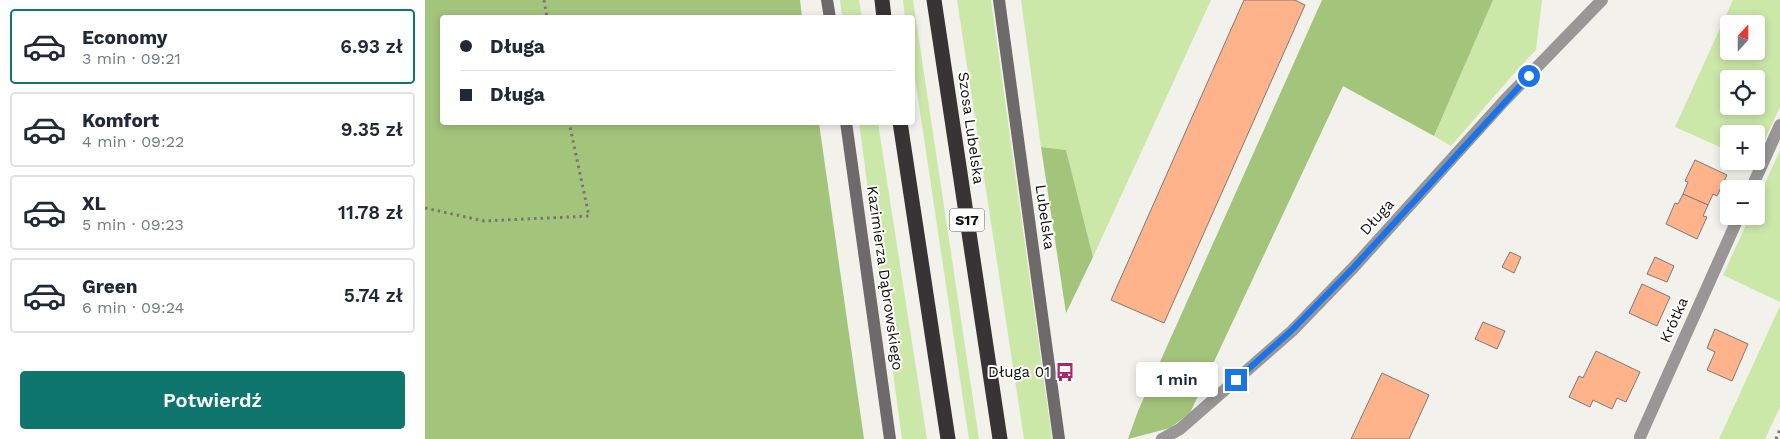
<!DOCTYPE html>
<html lang="pl">
<meta charset="utf-8">
<style>
:root{--surface:#fff;--page:#f6f6f7;--text:#1f2937;--muted:#747a83;--line:#e0e1e3;--accent:#0f766e}
body{margin:0;font-family:"Work Sans",sans-serif;background:var(--page);color:var(--text);height:100vh;display:flex;flex-direction:column;font-size:19px;white-space:nowrap}
*{box-sizing:border-box;margin:0}
p{font-size:16px;color:var(--muted)}
.icon{flex:none;width:28px;height:28px;fill:none;stroke:currentColor;stroke-width:2;stroke-linecap:round;stroke-linejoin:round}
.map{position:relative;flex:1;overflow:hidden}
.panel{display:flex;flex-direction:column;background:var(--surface);width:425px}
.panel>*{flex:none}
.top-card{position:absolute;left:15px;top:15px;width:475px;height:110px;border-radius:5px;box-shadow:0 2px 8px #0003;display:grid;align-content:center;height:110px;padding:0 20px;background:var(--surface)}
.needle{width:32px;rotate:21deg}
.controls{position:absolute;left:1295px;top:15px;display:grid;gap:10px}
.controls a{display:grid;place-items:center;width:45px;height:45px;border-radius:5px;background:var(--surface);box-shadow:0 2px 8px #0003;font-size:25px}
.end{position:absolute;width:22px;height:22px;margin:-11px;border:6px solid #1a73e8;background:#fff;box-shadow:0 0 0 2px #fff}
.from{border-radius:50%}
.bubble{position:absolute;height:35px;border-radius:5px;background:var(--surface);box-shadow:0 2px 8px #0003;font-size:16px;font-weight:600;line-height:35px;text-align:center}
.top-card b{display:flex;align-items:center;gap:18px;height:48px;font-size:19px}
.top-card b+b{border-top:1px solid var(--line)}
.top-card i{width:12px;height:12px;background:var(--text)}
ul{padding:9px 0 0;list-style:none}
li{display:flex;align-items:center;gap:15px;height:75px;margin:0 10px 8px;padding:0 10px;border:2px solid var(--line);border-radius:5px}
li div{flex:1}
li b{display:block;font-size:19px}
li em{font-style:normal;font-weight:600}
li.current{border-color:var(--accent)}
li>.icon{width:45px;height:45px;stroke-width:1.5}
.button{display:flex;gap:10px;margin-top:auto;padding:10px 20px}
.button a{flex:1;height:58px;border-radius:5px;background:var(--accent);color:#fff;font-size:20px;font-weight:600;line-height:58px;text-align:center}
main{display:flex;flex:1;min-height:0}
.map>svg:first-child{display:block}
.green{fill:#cbe8a9;fill-rule:evenodd}
.forest{fill:#a3c47b}
.building{fill:#feb38b;stroke:#807a78}
.lines{fill:none;stroke-linecap:round;stroke-linejoin:round}
.path{stroke:#797774;stroke-width:3;stroke-dasharray:2.5 4;stroke-linecap:butt}
.street{stroke:#989696;stroke-width:12}
.secondary{stroke:#6e6a6b;stroke-width:12}
.highway{stroke:#383334;stroke-width:15}
.route{stroke:#1a73e8;stroke-width:6}
.labels{text-anchor:middle;dominant-baseline:central;stroke-width:4;stroke-linejoin:round;paint-order:stroke}
.shield{fill:#fff;stroke:#575655;stroke-width:1}
.shield-label{font-size:14px;font-weight:bold;fill:#0f0e0c}
.street-label{font-size:15px;fill:#0f0e0c;stroke:#fff}
.poi-label{font-size:15px;fill:#0f0e0c;stroke:#fff;text-anchor:end}
</style>
<main>
<section class="panel">
<ul>
<li class="current"><svg class="icon" aria-label="car" viewBox="0 0 24 24"><path d="M5 17H2v-5l4-1 3-4h7l3 4 3 1v5h-3M9 17h6M6 11h13"/><circle cx="7" cy="17" r="2"/><circle cx="17" cy="17" r="2"/></svg><div><b>Economy</b><p>3 min · 09:21</p></div><em>6.93 zł</em></li>
<li><svg class="icon" aria-label="car" viewBox="0 0 24 24"><path d="M5 17H2v-5l4-1 3-4h7l3 4 3 1v5h-3M9 17h6M6 11h13"/><circle cx="7" cy="17" r="2"/><circle cx="17" cy="17" r="2"/></svg><div><b>Komfort</b><p>4 min · 09:22</p></div><em>9.35 zł</em></li>
<li><svg class="icon" aria-label="car" viewBox="0 0 24 24"><path d="M5 17H2v-5l4-1 3-4h7l3 4 3 1v5h-3M9 17h6M6 11h13"/><circle cx="7" cy="17" r="2"/><circle cx="17" cy="17" r="2"/></svg><div><b>XL</b><p>5 min · 09:23</p></div><em>11.78 zł</em></li>
<li><svg class="icon" aria-label="car" viewBox="0 0 24 24"><path d="M5 17H2v-5l4-1 3-4h7l3 4 3 1v5h-3M9 17h6M6 11h13"/><circle cx="7" cy="17" r="2"/><circle cx="17" cy="17" r="2"/></svg><div><b>Green</b><p>6 min · 09:24</p></div><em>5.74 zł</em></li>
</ul>
<div class="button"><a>Potwierdź</a></div>
</section>
<div class="map">
<svg width="1355" height="439" viewBox="0 0 1355 439">
<rect width="100%" height="100%" fill="#f3f1ec"/>
<!-- green -->
<g class="green">
<polygon points="415,0 434,0 437,17 417,17"/>
<polygon points="478,0 488,0 554,439 544,439 488,65 488,18 480,17"/>
<polygon points="532,0 566,0 627,439 599,439"/>
<polygon points="596,0 786,0 668,257 641,150 616,147"/>
<polygon points="1068,0 1117,0 1111,50 1093,69 1026,146 1009,136"/>
<path d="M1308,0H1355V107L1331,158V134H1304V151L1250,127ZM1304,24H1331V51H1304ZM1304,79H1331V106H1304Z"/>
<polygon points="434,123 453,123 502,439 477,439"/>
<polygon points="1355,151 1355,302 1298,275 1325,216 1331,216 1331,202"/>
<polygon points="1355,306 1355,407 1340,439 1294,439"/>
</g>
<!-- forest -->
<g class="forest">
<polygon points="0,0 375,0 377,17 18,18 18,122 394,123 439,439 0,439"/>
<polygon points="897,0 1068,0 1009,136 918,86 765,413 745,428 703,439 713,411"/>
<polygon points="616,147 641,150 668,257 641,313"/>
</g>
<!-- building -->
<g class="building">
<polygon points="819,0 870,0 880,5 739,323 686,300"/>
<polygon points="1270,160 1302,175 1292,196 1288,194 1283,205 1258,194 1263,182 1260,181"/>
<polygon points="1258,194 1283,205 1278,216 1282,217 1272,239 1241,224 1250,203 1253,204"/>
<polygon points="1085,252 1096,257 1089,273 1077,267"/>
<polygon points="1230,257 1249,266 1242,282 1222,274"/>
<polygon points="1217,284 1245,297 1232,326 1204,313"/>
<polygon points="1058,322 1080,331 1072,349 1050,339"/>
<polygon points="1290,329 1323,344 1307,381 1282,370 1290,352 1282,348"/>
<polygon points="1171,351 1215,372 1201,402 1192,398 1187,409 1168,400 1165,407 1144,397 1154,376 1158,378"/>
<polygon points="957,373 1004,395 984,439 926,439"/>
</g>
<g class="lines">
<!-- path -->
<g class="path">
<polyline points="119,0 122,18"/>
<polyline points="0,208 59,221 164,216 144,122"/>
<polyline points="1351,439 1355,429"/>
</g>
<!-- street -->
<g class="street">
<polyline points="1326,189 1355,125"/>
<polyline points="1215,437 1314,216"/>
<polyline points="737,439 755,429 867,331 928,268 1079,101 1177,0"/>
</g>
<!-- secondary -->
<g class="secondary">
<polyline points="402,0 405,18"/>
<polyline points="574,0 634,439"/>
<polyline points="421,122 465,439"/>
</g>
<!-- highway -->
<g class="highway">
<polyline points="457,0 459,18"/>
<polyline points="509,0 575,439"/>
<polyline points="475,122 523,439"/>
</g>
</g>
<g class="lines">
<!-- route -->
<polyline class="route" points="811,380 866,331 928,268 1104,76"/>
</g>
<!-- icons -->
<defs>
<g id="bus-bare" transform="scale(1.5)"><path d="M-5-6H5V4H4V6H2V4H-2V6H-4V4H-5ZM-3.5-4V0h7V-4ZM-3.5 1.2v1.5H-2V1.2ZM2 1.2v1.5H3.5V1.2Z" fill="#ad266c" stroke="#fff" stroke-width="2.5" paint-order="stroke"/></g>
</defs>
<g fill-rule="evenodd">
<use href="#bus-bare" x="640" y="372"/>
</g>
<g class="labels">
<!-- shield labels -->
<rect class="shield" x="524.5" y="208.5" width="35" height="23" rx="4"/>
<g class="shield-label">
<text x="542" y="220">S17</text>
</g>
<!-- street labels -->
<g class="street-label">
<text transform="translate(546 128) rotate(82)">Szosa Lubelska</text>
<text transform="translate(620 217) rotate(82)">Lubelska</text>
<text transform="translate(952 217) rotate(-48)">Długa</text>
<text transform="translate(460 278) rotate(82)">Kazimierza Dąbrowskiego</text>
<text transform="translate(1249 320) rotate(-66)">Krótka</text>
</g>
<!-- poi labels -->
<g class="poi-label">
<text x="625" y="372">Długa 01</text>
</g>
</g>
</svg>
<div class="controls">
<a><svg class="needle" viewBox="-14 -14 28 28"><path d="M0-13l5 13h-10z" fill="#e53935"/><path d="M0 13l5-13h-10z" fill="#747a83"/></svg></a>
<a><svg class="icon" aria-label="locate" viewBox="0 0 24 24"><circle cx="12" cy="12" r="6"/><path d="M12 2v4M12 18v4M2 12h4M18 12h4"/></svg></a>
<a>+</a>
<a>−</a>
</div>
<i class="end from" style="left:1104px;top:76px"></i>
<i class="end" style="left:811px;top:380px"></i>
<div class="bubble" style="left:711px;top:362px;width:82px">1 min</div>
<div class="top-card">
<b><i class="from"></i>Długa</b>
<b><i></i>Długa</b>
</div>
</div>
</main>
